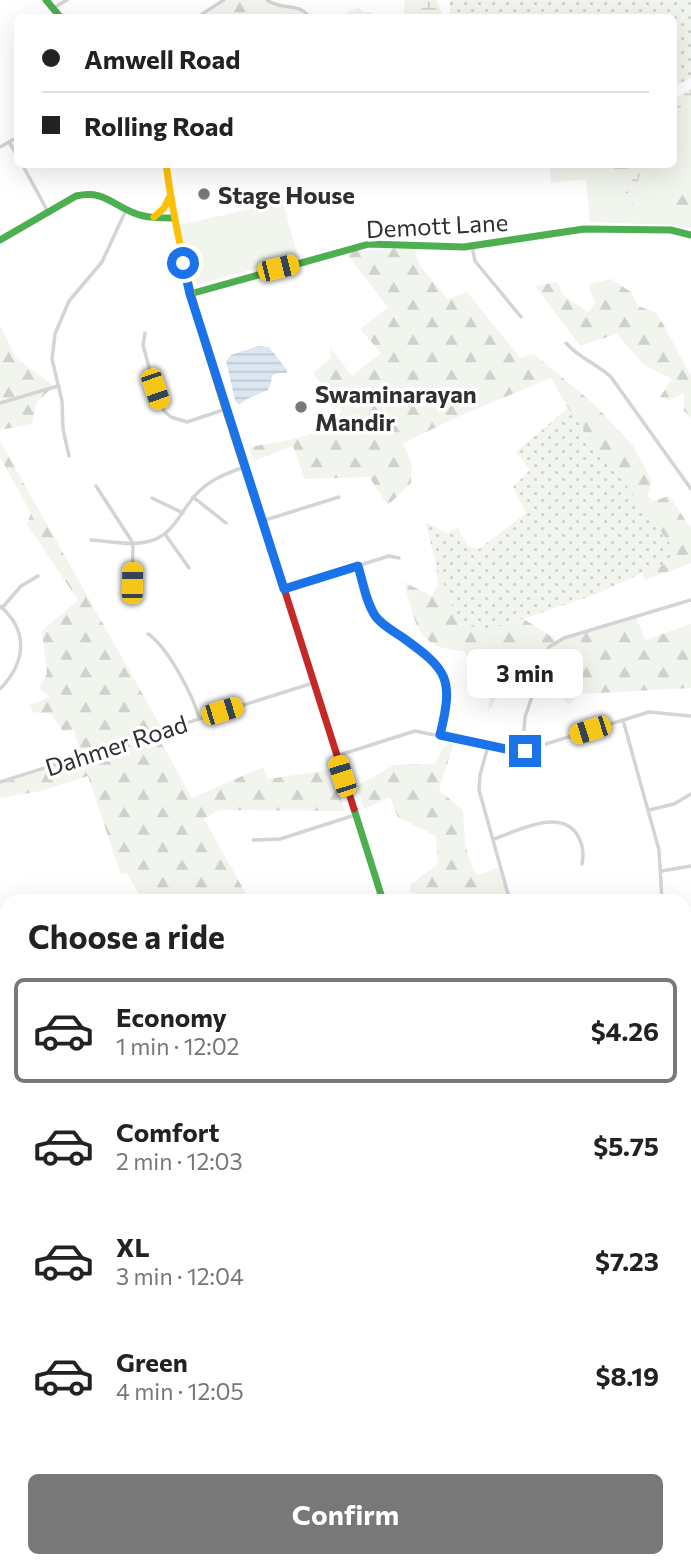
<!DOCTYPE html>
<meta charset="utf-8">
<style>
:root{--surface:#fff;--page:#f2f2f2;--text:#222;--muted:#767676;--line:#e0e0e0;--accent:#787878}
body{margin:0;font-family:Commissioner,sans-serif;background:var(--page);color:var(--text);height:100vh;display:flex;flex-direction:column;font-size:26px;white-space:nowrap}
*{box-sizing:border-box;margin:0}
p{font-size:23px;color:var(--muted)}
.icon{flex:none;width:38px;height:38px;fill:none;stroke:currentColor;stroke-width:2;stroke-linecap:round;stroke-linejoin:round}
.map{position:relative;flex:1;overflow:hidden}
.panel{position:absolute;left:0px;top:894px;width:691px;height:674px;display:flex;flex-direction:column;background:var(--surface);border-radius:21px 21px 0 0;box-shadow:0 7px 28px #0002}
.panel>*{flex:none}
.top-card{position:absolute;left:14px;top:14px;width:663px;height:154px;border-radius:10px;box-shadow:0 7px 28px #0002;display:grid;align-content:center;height:154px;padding:0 28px;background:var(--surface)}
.end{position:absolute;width:32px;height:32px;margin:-16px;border:9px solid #1a73e8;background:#fff;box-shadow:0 0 0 4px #fff}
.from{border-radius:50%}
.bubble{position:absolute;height:49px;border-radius:10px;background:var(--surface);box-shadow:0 7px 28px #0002;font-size:23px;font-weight:700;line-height:49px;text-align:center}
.car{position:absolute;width:21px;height:42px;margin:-21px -10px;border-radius:9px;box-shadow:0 0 5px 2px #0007;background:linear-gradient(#f5c518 24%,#345 0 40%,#f5c518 0 76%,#345 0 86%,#f5c518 0)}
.top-card b{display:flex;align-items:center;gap:24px;height:66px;font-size:26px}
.top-card b+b{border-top:2px solid var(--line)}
.top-card i{width:18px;height:18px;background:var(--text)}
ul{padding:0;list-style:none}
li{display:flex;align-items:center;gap:21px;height:105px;margin:0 14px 10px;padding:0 14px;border:4px solid transparent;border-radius:10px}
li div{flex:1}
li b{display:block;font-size:26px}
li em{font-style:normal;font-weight:700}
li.current{border-color:var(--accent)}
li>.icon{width:63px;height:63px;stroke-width:1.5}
h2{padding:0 28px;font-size:32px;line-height:84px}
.action{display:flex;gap:14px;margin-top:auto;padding:14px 28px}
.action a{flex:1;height:80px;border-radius:10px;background:var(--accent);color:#fff;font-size:28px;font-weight:700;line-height:80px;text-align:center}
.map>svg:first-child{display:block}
.grass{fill:#f1f5ed}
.forest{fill:url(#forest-firs)}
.wetland{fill:url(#wetland-marsh)}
.park{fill:url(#park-dots)}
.water{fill:url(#water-rules)}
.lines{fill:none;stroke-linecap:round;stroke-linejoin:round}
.street{stroke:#d4d4d4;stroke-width:3.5}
.fast{stroke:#4caf50;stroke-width:7}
.slow{stroke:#ffc107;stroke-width:7}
.jam{stroke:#c62828;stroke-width:7}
.route{stroke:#1a73e8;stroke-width:9}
.poi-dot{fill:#787878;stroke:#fff;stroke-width:2.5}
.labels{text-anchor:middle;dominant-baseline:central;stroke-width:7;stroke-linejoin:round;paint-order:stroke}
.poi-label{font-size:24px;font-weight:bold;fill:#303030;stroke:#fff;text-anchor:start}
.street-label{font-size:24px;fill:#303030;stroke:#fff}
</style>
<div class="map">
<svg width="691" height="1567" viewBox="0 0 691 1567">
<defs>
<pattern id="forest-firs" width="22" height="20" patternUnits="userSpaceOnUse" patternTransform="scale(1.75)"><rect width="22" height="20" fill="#f1f5ed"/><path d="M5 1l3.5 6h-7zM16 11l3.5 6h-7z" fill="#cfd2cc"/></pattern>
<pattern id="wetland-marsh" width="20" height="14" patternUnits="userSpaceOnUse" patternTransform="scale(1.75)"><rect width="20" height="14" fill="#f1f5ed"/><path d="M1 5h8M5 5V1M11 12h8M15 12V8" fill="none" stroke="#cfd2cc"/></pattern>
<pattern id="park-dots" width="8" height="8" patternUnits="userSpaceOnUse" patternTransform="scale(1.75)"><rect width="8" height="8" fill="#f1f5ed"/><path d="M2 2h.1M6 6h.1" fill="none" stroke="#cfd2cc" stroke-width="1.8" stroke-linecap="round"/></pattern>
<pattern id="water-rules" width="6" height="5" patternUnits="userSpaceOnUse" patternTransform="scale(1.75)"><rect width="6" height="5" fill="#dbe6f2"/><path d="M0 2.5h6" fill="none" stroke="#bcc6d0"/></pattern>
</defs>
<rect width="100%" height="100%" fill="#fff"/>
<!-- grass -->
<g class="grass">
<polygon points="262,0 272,6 299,10 307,17 273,17"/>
<polygon points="358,8 364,12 370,12 375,16 343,17 347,12"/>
<polygon points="691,105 691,189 675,196 673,225 590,222 586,179 551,183 550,165 611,165 624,185 630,214 642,165 674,164 674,112"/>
<polygon points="283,202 298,257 196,285 179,225"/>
</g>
<!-- forest -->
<g class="forest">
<polygon points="228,0 262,0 273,17 203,17"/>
<polygon points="691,189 691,229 673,225 675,196"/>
<path d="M414,247L420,266L448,299L467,292L520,358L534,354L594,404L633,446L652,481L647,496L653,501L669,496L691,528V563L645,580L642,573L671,562L568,408L551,378L464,414L403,443L412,465L411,483L388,505L369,477L305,479L293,446L254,461L249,447C276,442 328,438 342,412L313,373L331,358L330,347L352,376L381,353L360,329L388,307L345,252Z"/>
<polygon points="611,279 631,292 638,306 657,313 691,376 691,417 684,411 684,393 669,400 660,397 672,379 643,364 617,334 580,346 535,286 557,282 563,295 588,312 595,303 589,284"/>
<polygon points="0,325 16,358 54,386 37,402 32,424 0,430"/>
<polygon points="0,441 164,732 157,735 192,798 263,767 268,779 329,770 325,757 330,764 345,811 219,810 204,819 250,901 143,901 127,873 121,875 88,776 41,791 0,798 0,784 82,758 74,729 63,732 51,714 33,712 30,705 50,697 39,688 47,674 42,631 78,600 27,524 31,513 0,457"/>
<path d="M436,563L459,624L489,630L524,619L558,641L636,617L645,640L691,624V688L581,694L568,704L560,696L562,676L518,661L488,712L493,679L478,674L464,651C415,649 416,622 404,582L431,596L438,585Z"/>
<polygon points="454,743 439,790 463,810 465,844 473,871 479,875 502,867 511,901 436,901 410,891 411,884 438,864 436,836 398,817 390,797 364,809 357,786 394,765 435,764 445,745"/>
<polygon points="48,1561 113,1561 114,1567 41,1567"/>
</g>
<!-- wetland -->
<g class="wetland">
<polygon points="405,0 437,0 443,17 403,17"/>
<polygon points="691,89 691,105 674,112 674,99"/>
<polygon points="611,165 642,165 630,216 624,185"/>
</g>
<!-- park -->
<g class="park">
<polygon points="450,0 691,0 691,78 674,87 674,18 450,17"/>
<polygon points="568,408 675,550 671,562 642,573 594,595 489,630 459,624 436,563 425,522 447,533 458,529 467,546 479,549 526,513 513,487 530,470 516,452"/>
</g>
<!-- water -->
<path class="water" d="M258,346L269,347L287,370V373C265,373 276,376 268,390L247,399L239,405L235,400L226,361L231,355Z"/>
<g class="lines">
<!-- street -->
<g class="street">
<path d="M267,0C281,11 298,1 310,18"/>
<polyline points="53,8 67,0"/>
<polyline points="196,18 224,0"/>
<polyline points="9,142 18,157"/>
<polyline points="0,147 18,137"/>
<polyline points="22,164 48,212"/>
<polyline points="472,246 475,261 521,317"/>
<polyline points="145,333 143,345 155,389 164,411 171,417 187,422 226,409"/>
<path d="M566,343C579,358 597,364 611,377L691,489"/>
<polyline points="0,403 58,386"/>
<polyline points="69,456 63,429 62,401 52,359 55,334 69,301 102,262 126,210"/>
<polyline points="96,486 133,543 132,584"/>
<polyline points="193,497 226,523"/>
<polyline points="152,498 183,513"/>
<polyline points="262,521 339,497"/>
<polyline points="165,534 189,568"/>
<path d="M91,540C108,541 129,546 146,542C172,537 178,516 193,498C206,481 225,474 244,467"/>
<path d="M358,566C363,582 366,603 376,617C382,625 393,631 402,637C448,670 454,678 440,735"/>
<polyline points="284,589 389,556 399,558"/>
<path d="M0,606C30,632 25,663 0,689"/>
<polyline points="2,608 21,586 38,576"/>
<path d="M148,634C167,646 193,695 199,718"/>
<polyline points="623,720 659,850 662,901"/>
<polyline points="488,746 480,775 479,790 510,901"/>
<polyline points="529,750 524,729 525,717 549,647 564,638 691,600"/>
<polyline points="336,756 415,731 520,752 649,712 691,716"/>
<polyline points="0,782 313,683"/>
<polyline points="649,810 674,804 691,794"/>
<path d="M494,839C518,831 561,807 578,836C583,845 584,854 582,864"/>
<polyline points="253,840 280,839 355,815"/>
<polyline points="662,871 691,866"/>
<polyline points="0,933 7,955"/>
<polyline points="684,999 691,1018"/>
<polyline points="0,1517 7,1517"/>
<polyline points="684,1522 691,1548"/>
<polyline points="143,1567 158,1561"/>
</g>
<!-- fast -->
<g class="fast">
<polyline points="46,0 61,18"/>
<path d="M0,240L76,196C103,190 111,204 134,213C146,218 160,218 173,218"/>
<polyline points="190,294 369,244 464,247 584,229 671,230 691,235"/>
<polyline points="354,809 383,901"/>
<polyline points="684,1211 691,1208"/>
<polyline points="684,1217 691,1213"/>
<polyline points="684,1226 691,1219"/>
<polyline points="684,1270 691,1283"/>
<polyline points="684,1519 691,1516"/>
<polyline points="115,1561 117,1567"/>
</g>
<!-- slow -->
<g class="slow">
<path d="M166,164C185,308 238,445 282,582"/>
<polyline points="154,217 164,208 169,198"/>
</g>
<!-- jam -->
<g class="jam">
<polyline points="282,582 354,809"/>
<polyline points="598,1567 608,1561"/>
</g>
</g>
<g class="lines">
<!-- route -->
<path class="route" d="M183,263L190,294L284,589L358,566C363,582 366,603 376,617C382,625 393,631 402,637C448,670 454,678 440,735L520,752L525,751"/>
</g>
<!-- markers -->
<g class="poi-dot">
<circle cx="204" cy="194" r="7"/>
<circle cx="301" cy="407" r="7"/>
</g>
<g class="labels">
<!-- poi labels -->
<g class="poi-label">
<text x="218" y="194">Stage House</text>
<text x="315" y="393">Swaminarayan<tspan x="315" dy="28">Mandir</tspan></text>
</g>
<!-- street labels -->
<g class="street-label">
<text transform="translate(437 225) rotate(-3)">Demott Lane</text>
<text transform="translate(116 745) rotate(-18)">Dahmer Road</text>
</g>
</g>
</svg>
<i class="end from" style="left:183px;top:263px"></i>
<i class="end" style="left:525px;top:751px"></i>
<div class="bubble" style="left:467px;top:649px;width:116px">3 min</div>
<i class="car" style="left:278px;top:268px;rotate:76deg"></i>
<i class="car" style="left:155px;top:389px;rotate:161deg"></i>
<i class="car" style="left:132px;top:583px;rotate:1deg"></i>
<i class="car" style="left:222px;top:711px;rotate:73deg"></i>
<i class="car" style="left:590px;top:730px;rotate:252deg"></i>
<i class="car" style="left:342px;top:776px;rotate:342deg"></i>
<div class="top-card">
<b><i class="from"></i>Amwell Road</b>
<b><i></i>Rolling Road</b>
</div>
<section class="panel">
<h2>Choose a ride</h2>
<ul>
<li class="current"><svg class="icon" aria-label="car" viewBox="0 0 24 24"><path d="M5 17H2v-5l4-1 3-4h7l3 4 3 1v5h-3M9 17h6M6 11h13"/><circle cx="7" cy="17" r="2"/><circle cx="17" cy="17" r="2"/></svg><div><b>Economy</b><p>1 min · 12:02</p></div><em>$4.26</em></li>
<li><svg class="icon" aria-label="car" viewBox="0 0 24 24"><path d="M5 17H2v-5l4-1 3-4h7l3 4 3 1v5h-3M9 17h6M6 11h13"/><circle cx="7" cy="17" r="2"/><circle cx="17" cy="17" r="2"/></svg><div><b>Comfort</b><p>2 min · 12:03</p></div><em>$5.75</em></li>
<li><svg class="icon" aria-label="car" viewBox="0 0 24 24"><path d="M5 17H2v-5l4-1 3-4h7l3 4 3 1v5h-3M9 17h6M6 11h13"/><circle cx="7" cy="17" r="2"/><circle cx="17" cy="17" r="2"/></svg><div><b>XL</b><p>3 min · 12:04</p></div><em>$7.23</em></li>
<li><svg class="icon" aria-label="car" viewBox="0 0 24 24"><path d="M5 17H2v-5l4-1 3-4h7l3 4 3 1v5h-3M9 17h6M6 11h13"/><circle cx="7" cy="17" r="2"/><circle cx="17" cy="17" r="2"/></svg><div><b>Green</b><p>4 min · 12:05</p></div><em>$8.19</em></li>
</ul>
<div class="action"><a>Confirm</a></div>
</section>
</div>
